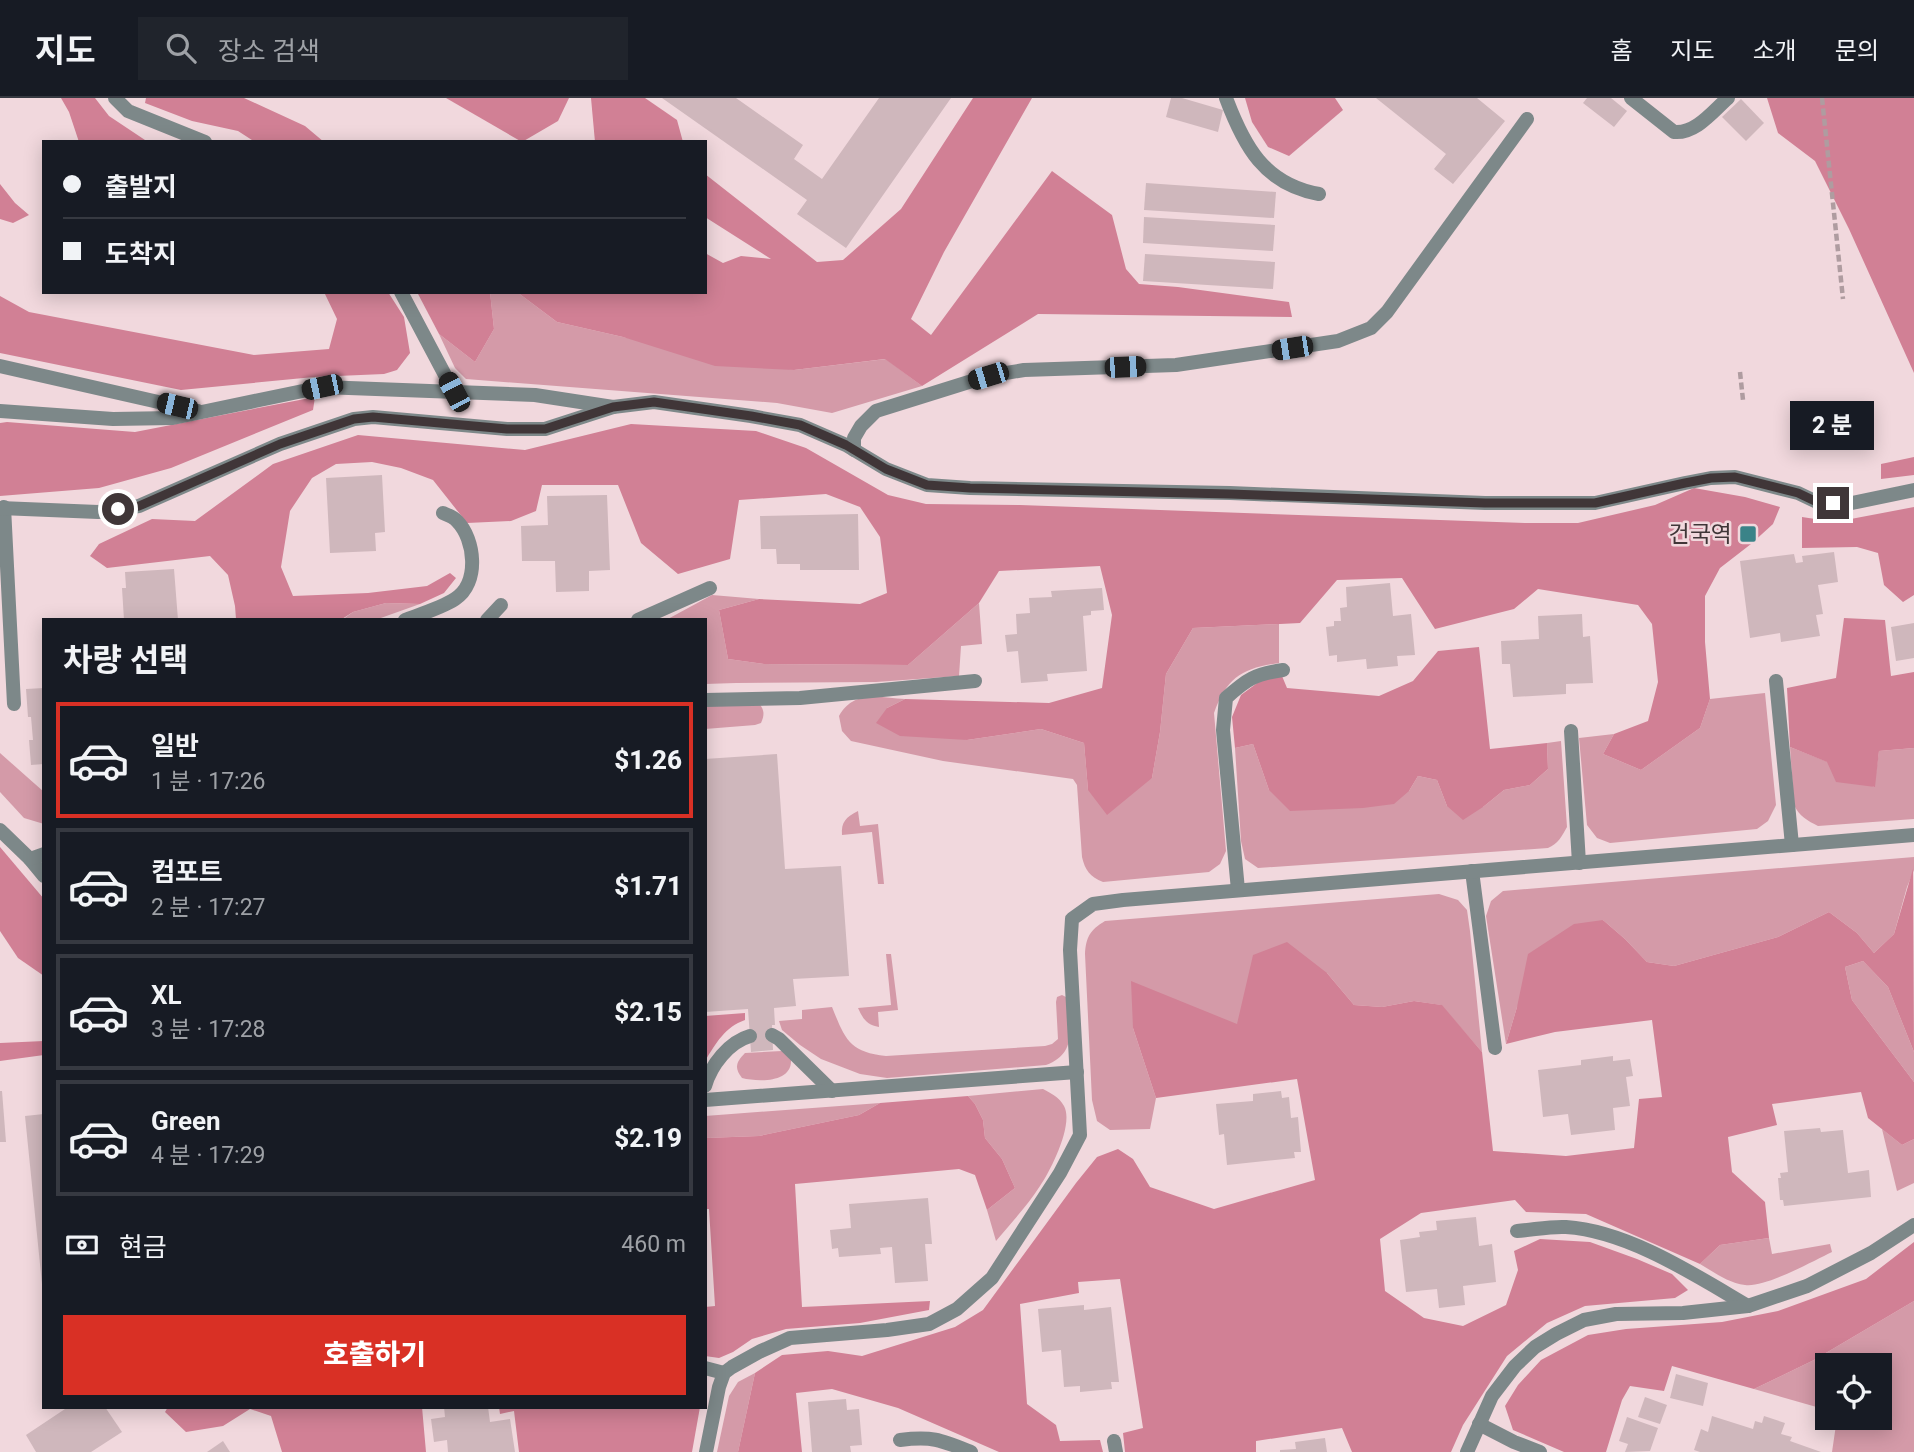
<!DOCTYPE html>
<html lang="ko">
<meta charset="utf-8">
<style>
:root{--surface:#171b24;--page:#20242c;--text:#f1f3f6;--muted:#9ea1a6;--line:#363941;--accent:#d93025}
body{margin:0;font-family:Roboto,"Noto Sans KR",sans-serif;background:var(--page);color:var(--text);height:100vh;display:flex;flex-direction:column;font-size:26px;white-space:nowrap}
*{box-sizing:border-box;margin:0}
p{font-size:23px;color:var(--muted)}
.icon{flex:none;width:38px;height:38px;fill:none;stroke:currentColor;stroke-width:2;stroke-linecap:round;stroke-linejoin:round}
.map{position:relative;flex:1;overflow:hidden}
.side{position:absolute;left:42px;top:520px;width:665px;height:791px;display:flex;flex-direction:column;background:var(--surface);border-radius:0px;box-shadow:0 4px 18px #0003}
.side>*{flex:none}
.guide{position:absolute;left:42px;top:42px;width:665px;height:154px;border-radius:0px;box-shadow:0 4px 18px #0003;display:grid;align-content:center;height:154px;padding:0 21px;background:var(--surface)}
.controls{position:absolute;left:1815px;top:1255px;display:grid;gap:14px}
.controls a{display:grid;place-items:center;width:77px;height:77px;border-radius:0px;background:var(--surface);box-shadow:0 4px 18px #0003;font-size:35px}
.end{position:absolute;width:32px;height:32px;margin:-16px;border:9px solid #403638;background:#fff;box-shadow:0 0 0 4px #fff}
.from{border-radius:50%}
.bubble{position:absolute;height:49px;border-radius:0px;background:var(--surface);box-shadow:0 4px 18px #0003;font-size:23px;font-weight:800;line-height:49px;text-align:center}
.car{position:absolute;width:21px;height:42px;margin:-21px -10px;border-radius:9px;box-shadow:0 0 5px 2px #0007;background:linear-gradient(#222 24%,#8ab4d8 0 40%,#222 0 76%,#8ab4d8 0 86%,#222 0)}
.guide b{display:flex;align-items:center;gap:24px;height:66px;font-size:26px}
.guide b+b{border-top:2px solid var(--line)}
.guide i{width:18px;height:18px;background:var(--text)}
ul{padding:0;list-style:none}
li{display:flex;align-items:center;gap:21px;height:116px;margin:0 14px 10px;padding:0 7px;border:4px solid var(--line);border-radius:0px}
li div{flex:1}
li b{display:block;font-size:26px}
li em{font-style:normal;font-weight:800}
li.active{border-color:var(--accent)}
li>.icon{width:63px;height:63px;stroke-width:1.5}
h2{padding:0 21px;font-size:32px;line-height:84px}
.pay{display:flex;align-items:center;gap:18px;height:77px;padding:0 21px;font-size:26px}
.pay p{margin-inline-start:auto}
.button{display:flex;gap:14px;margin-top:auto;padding:14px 21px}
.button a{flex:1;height:80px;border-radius:0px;background:var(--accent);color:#fff;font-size:28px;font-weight:800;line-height:80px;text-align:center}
header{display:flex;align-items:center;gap:42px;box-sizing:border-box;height:98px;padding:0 35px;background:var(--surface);border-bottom:2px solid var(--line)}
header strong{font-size:33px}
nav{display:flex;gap:38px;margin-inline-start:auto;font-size:24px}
.search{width:490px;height:63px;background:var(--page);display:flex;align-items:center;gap:18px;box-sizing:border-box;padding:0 24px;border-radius:0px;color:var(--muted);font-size:26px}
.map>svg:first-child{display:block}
.green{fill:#d49aa8}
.forest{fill:#d18095}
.building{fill:#cfb7bc}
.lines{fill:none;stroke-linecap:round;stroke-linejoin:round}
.path{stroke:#af9ca0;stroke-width:4.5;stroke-dasharray:7 3.5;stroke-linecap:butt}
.service{stroke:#7d8889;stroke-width:14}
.minor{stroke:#7d8889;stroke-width:14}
.route{stroke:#403638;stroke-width:9}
.poi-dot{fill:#3a8388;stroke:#f1d8dd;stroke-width:2.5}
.labels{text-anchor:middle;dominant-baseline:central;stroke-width:5;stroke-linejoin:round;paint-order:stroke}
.poi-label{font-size:23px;fill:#403638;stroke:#f1d8dd;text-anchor:end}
</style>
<header>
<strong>지도</strong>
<div class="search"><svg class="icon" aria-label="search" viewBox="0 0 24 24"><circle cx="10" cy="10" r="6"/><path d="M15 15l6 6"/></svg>장소 검색</div>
<nav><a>홈</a><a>지도</a><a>소개</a><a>문의</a></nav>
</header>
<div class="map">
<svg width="1914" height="1354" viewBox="0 0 1914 1354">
<rect width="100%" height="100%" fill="#f1d8dd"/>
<!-- green -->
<g class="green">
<polygon points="490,194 517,194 557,224 623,239 794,272 886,261 922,288 832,315 777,305 466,281 455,270 439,236 475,264 494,231"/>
<polygon points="712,497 759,501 719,512 728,561 764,566 908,567 979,505 982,546 961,548 959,578 876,584 736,585 705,586 705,522 666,522"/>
<polygon points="386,505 420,506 378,521 342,522 353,514"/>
<path d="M1279,526V565C1243,570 1227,579 1214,615L1226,753L1220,766L1209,774L1103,784C1090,779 1085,772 1082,759L1077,687L1073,681L943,663L851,643L842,633L839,618C853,592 879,599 905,601L887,610L967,642L1041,631L1084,645L1088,692L1152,680L1160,634L1166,576L1193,530Z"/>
<polygon points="1765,595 1776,707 1768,723 1757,731 1610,745 1597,740 1587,727 1579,640 1614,636 1603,656 1641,672 1700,630 1710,601"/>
<path d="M759,605C764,612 765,616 761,625L755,627L705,631V607Z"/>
<path d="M1561,643L1567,729C1562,738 1558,746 1548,750L1258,770L1245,761L1241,743L1235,650L1253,646L1269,692L1409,693L1418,678L1437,682L1447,708L1483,709L1504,692L1530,687L1548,671L1547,645Z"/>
<path d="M1790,649L1828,664L1874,689L1879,653L1914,650V721L1818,728C1808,723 1799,718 1794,707Z"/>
<polygon points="0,655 44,694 44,726 24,720 0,694"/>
<path d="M858,713L860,728L878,726L884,786H878L872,734L842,737C841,724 846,719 858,713Z"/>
<polygon points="1914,759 1914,772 1907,789 1894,836 1874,855 1857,835 1829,814 1778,839 1674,868 1647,864 1625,841 1603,822 1517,909 1506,946 1486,818 1491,803 1503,793"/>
<path d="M1439,796L1458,802L1467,812L1470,833L1482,954L1441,907L1414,903L1382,909L1354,907L1327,875L1237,926L1133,930L1156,1000L1150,1031L1110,1032L1097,1023L1092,1002L1085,856C1086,839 1090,832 1105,823Z"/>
<path d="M886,856H891L898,912L878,914L879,929C867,927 863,921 858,910L891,907Z"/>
<polygon points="1863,863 1888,889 1914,954 1914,984 1852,902 1845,869"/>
<path d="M1062,897L1066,899C1069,927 1079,955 1046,967L887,980L860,976L821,961L800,947L782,932L779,923L802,921V912L832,909C845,941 849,954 886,958L1045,948L1052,946L1058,941L1056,904L1057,899Z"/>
<path d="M782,953L791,962C792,985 758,984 742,980C734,970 736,964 745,955Z"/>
<path d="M1043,991C1052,996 1059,999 1064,1008C1074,1026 1051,1072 1040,1088C1028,1107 1011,1125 996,1143L987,1112L1015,1090L1002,1061L985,1040L983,1022L975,1006L968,998Z"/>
<polygon points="880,1005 859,1017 759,1038 705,1040 705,1018"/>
<polygon points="1882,1031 1902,1047 1914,1041 1914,1085 1897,1093"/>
<path d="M1769,1140L1772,1156L1830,1146L1832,1154C1813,1163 1765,1190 1745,1187C1728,1185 1714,1174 1700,1166L1720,1147Z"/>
<polygon points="1914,1203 1914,1354 1832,1354 1837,1320 1880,1320 1880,1267 1827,1267 1827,1312 1754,1291 1814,1262"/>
<polygon points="755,1275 738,1354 717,1354 729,1298 738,1284"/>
</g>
<!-- forest -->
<g class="forest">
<polygon points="61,0 95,0 109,18 148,44 79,44 69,14"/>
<polygon points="146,0 244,0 305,28 324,44 255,44 238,33 192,23 145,5"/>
<polygon points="446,0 569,0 558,23 522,44"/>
<polygon points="591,0 645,0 677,22 683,44 595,44"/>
<polygon points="973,0 1032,0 944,154 911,221 931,237 1052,73 1112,117 1126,171 1139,186 1178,189 1289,204 1292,219 1038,216 922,288 885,261 794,272 715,268 623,239 557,224 517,194 705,194 705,155 723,165 741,158 771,161 705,119 705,76 817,164 843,162 901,111"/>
<polygon points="1245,0 1335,0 1343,12 1289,58 1268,49 1252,24"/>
<polygon points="1767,0 1914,0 1914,275 1849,131 1815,63 1778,35"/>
<polygon points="0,86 15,105 29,117 13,125 0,121"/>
<polygon points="324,194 388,194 404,219 410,255 397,272 384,276 314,279 181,292 0,255 0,198 29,214 254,257 329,251 337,221"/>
<polygon points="417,194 490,194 494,231 475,264 439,236"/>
<polygon points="315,299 313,312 171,370 99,390 0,398 0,325 7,324 135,334"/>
<polygon points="631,326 756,333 806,350 888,397 926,406 1020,407 1525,425 1578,425 1655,407 1694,390 1745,399 1780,409 1773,426 1751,446 1720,470 1705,498 1705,544 1710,601 1700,630 1641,672 1603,656 1614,636 1648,623 1658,584 1652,526 1638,507 1538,491 1514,511 1435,531 1402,480 1337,482 1300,525 1193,530 1166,576 1160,634 1152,680 1107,717 1088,692 1084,645 1041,631 967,642 900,638 876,625 887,610 905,601 1049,605 1102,590 1112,517 1100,468 999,473 979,505 908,567 764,566 728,561 719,512 759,501 860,506 887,495 880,439 860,409 826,396 739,402 730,461 678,476 641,445 618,387 542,387 536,413 511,423 467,425 433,382 401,370 372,364 336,366 312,380 290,413 281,469 293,498 368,495 427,488 450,475 456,480 444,495 420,506 386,505 353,514 342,521 236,521 235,508 228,477 210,458 107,470 90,458 99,446 152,421 195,423 273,366 358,337 525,352"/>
<polygon points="1914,359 1914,377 1881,381 1881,366"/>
<polygon points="1914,409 1914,497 1903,504 1884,487 1878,455 1857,449 1802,450 1802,419 1835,424"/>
<polygon points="1844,520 1885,522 1891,578 1914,574 1914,650 1879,653 1875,689 1836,684 1827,664 1790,649 1787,590 1836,580"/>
<polygon points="1479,549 1490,651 1547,645 1548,671 1530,687 1504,692 1483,709 1463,722 1447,708 1437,682 1418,678 1409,693 1394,706 1363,710 1290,713 1269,692 1253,646 1235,650 1232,619 1241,597 1260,583 1282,578 1287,590 1379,598 1413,583 1438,553"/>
<polygon points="0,749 44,801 44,878 18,860 0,833"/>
<polygon points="1913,771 1914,954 1888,889 1863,863 1845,869 1852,902 1914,984 1914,1041 1902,1047 1868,1020 1861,994 1772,1006 1777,1027 1728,1039 1732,1074 1765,1104 1769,1140 1720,1147 1700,1166 1586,1116 1526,1114 1515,1102 1421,1115 1380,1141 1385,1193 1424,1220 1463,1228 1506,1207 1518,1172 1514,1153 1540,1141 1590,1144 1637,1161 1672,1176 1688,1192 1675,1200 1585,1208 1547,1225 1507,1258 1463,1327 1451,1354 1352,1354 1342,1330 1256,1343 1256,1354 1125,1354 1123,1335 1143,1330 1120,1181 1078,1184 1079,1195 1020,1206 1027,1306 1056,1327 1060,1343 1100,1342 1103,1354 999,1354 898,1310 832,1291 796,1295 802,1354 738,1354 755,1275 782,1257 828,1253 862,1258 955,1229 983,1212 1076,1085 1097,1059 1118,1051 1133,1061 1150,1089 1214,1111 1315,1082 1297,981 1156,1000 1133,930 1131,883 1237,926 1253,857 1287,844 1327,875 1354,907 1382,909 1414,903 1442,907 1482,954 1493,1053 1566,1058 1634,1050 1639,1001 1662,999 1652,922 1555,934 1506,946 1517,909 1528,856 1574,826 1603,822 1625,841 1647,864 1674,868 1778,839 1829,814 1857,835 1874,855 1894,836"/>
<path d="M745,915V922C725,929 716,945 705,963V918Z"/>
<polygon points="44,943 44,957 0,963 0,945"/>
<polygon points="968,998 975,1006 983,1022 985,1040 1002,1061 1015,1090 987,1112 975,1077 959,1071 795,1086 802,1209 930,1203 929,1212 860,1225 786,1231 752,1241 733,1254 719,1260 705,1258 705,1209 715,1208 709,1111 705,1111 705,1040 759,1038 859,1017 880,1005"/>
<polygon points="1914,1144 1914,1203 1814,1262 1754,1291 1672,1268 1664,1293 1630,1288 1622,1302 1606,1354 1564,1354 1513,1332 1505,1308 1518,1287 1541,1262 1588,1237 1626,1231 1722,1224 1778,1213 1866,1181"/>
<polygon points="168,1309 422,1309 426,1354 282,1354 271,1318 250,1311 223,1328 186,1334 165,1314"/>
<polygon points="499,1309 700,1309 692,1354 519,1354 514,1313 500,1316"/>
</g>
<!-- building -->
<g class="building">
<polygon points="662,0 736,0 803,47 794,61 822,81 879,0 951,0 846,150 797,116 807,102"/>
<polygon points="1171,0 1182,0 1223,12 1218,34 1166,19"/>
<polygon points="1376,0 1477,0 1505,23 1453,86 1434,71 1446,56"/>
<polygon points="1587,0 1611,0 1627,13 1614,29 1583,5"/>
<polygon points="1741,1 1764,25 1746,43 1722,19"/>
<polygon points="1146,85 1276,94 1274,120 1144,112"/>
<polygon points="1144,119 1275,127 1273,153 1143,145"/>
<polygon points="1145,156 1275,164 1273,191 1143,183"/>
<polygon points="382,377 385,434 375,435 376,453 330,455 326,380"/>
<polygon points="607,397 610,472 589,473 589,493 556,494 555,463 522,463 521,428 548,427 547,398"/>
<polygon points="858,416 859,472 800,472 800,466 777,466 776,451 761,451 760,418"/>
<polygon points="1834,454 1838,484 1818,487 1823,516 1816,517 1820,538 1781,544 1780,535 1750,540 1740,463 1794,456 1796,465 1803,464 1802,458"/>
<polygon points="174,471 178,522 124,522 122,490 126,490 125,474"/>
<polygon points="1390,485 1393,518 1411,516 1415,557 1397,558 1398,568 1367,571 1366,561 1337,564 1337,557 1329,558 1326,529 1334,528 1334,523 1341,523 1340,510 1347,509 1346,489"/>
<polygon points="1102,490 1104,512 1091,513 1091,517 1083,518 1087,573 1047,576 1048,583 1021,585 1018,553 1007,554 1005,537 1017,536 1016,516 1030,515 1029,500 1052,499 1051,493"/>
<polygon points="1582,516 1583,539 1590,538 1593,585 1566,586 1566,596 1513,599 1510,566 1502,566 1501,543 1539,541 1538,518"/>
<polygon points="1914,525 1914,560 1896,563 1891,529"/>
<polygon points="44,590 44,666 31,667 29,642 33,642 31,619 28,619 26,591"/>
<polygon points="777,656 785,771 841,768 849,878 793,881 796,908 774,910 775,927 772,927 773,952 751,954 748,911 705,914 705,661"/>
<polygon points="1613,958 1613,963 1630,961 1633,978 1626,979 1630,1008 1613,1010 1615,1032 1571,1037 1568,1016 1543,1019 1538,972 1581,967 1581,962"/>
<polygon points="0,993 2,993 6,1044 0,1044"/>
<polygon points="1281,993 1282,1000 1289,999 1291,1020 1298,1019 1301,1054 1294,1054 1295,1060 1227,1067 1224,1036 1219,1037 1216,1006 1253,1003 1253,996"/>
<polygon points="44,1016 44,1186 42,1186 25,1018"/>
<polygon points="1820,1030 1821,1034 1843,1032 1848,1075 1869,1072 1871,1099 1784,1108 1783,1102 1780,1102 1778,1080 1781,1080 1780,1075 1788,1074 1784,1033"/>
<polygon points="928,1100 932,1146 925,1146 928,1183 895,1185 892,1149 880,1150 881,1156 839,1159 838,1150 832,1151 830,1132 851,1130 849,1106"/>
<polygon points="1476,1119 1479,1148 1492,1146 1496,1184 1463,1188 1465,1207 1439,1210 1437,1191 1406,1194 1400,1142 1420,1139 1419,1134 1437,1132 1436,1123"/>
<polygon points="1084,1207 1084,1212 1111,1209 1119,1284 1111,1284 1112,1291 1080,1294 1080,1288 1064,1289 1061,1252 1042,1254 1038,1211"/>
<polygon points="1676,1276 1708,1285 1703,1308 1670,1300"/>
<polygon points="1645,1299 1667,1307 1660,1326 1638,1319"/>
<polygon points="846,1301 847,1312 859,1311 862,1347 850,1348 851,1354 812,1354 808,1304"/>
<polygon points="68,1309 105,1309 122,1334 91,1354 36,1354 26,1337"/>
<polygon points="444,1309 488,1309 490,1324 510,1321 515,1354 448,1354 447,1342 434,1344 431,1321 445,1319"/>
<polygon points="1712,1318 1753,1331 1755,1323 1762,1325 1764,1318 1785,1325 1781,1336 1792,1339 1790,1343 1821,1354 1700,1354 1694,1352 1701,1331 1708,1334"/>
<polygon points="1627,1319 1658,1330 1650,1353 1625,1354 1628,1346 1619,1343"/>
<polygon points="1325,1340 1327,1354 1280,1354 1280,1352 1296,1351 1295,1344"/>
<polygon points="223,1343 230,1354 207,1354"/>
</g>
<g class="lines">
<!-- path -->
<g class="path">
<polyline points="1822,0 1843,201"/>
<polyline points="1740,274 1743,302"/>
</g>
<!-- service -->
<g class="service">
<polyline points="115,0 128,13 205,44"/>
<path d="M1226,0C1244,48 1264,86 1319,96"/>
<path d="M1631,0L1674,34C1696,36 1713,13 1728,0"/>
<polyline points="401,194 454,294"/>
<polyline points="0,268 198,313"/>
<polyline points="0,313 113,321 173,320 322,289 535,297 613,309"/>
<polyline points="854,352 854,340 861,328 876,313 988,278 1024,272 1176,267 1338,243 1371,230 1387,214 1527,21"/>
<polyline points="4,409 14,606"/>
<path d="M405,522C421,516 441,510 455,501C480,485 475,441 457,423C454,419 448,417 443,415"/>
<polyline points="487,522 501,507"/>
<polyline points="638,522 710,490"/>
<polyline points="1776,583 1792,747"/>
<polyline points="705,602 800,600 975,583"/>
<polyline points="1571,633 1579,765"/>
<polyline points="30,761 44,778"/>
<polyline points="1472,773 1495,950"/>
<path d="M1238,792L1223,632L1226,600C1247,581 1255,576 1283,572"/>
<polyline points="772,937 779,941 832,993"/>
<path d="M705,988C711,967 729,944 750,938"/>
<path d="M1517,1133C1533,1132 1550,1128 1566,1129C1628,1133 1695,1177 1748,1208"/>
<polyline points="705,1270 724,1275"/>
<polyline points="1479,1326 1514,1344 1540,1354"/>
<path d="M900,1342C933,1338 941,1342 971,1354"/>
<polyline points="1114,1343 1116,1354"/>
</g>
<!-- minor -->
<g class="minor">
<polyline points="0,410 98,414 139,408 280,346 354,321 373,319 507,331 545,331 613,309 654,304 751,318 800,327 846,347 886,371 927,387 970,390 1230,395 1485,405 1595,405 1685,385 1711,380 1735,379 1798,395 1819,405 1847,406 1914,392"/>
<polyline points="0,732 30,761 44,756"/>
<polyline points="705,1002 1077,974"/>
<polyline points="706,1354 719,1289 724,1275 732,1269 761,1253 790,1240 887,1232 929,1226 957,1211 992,1180 1060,1075 1080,1037 1070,852 1072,821 1093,806 1123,802 1914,737"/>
<polyline points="1467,1354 1492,1298 1515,1268 1535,1249 1556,1236 1584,1222 1616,1216 1683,1215 1748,1208 1807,1188 1871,1155 1914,1127"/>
</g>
</g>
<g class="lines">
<!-- route -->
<polyline class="route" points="118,411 139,408 280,346 354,321 373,319 507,331 545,331 613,309 654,304 751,318 800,327 846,347 886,371 927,387 970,390 1230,396 1485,405 1595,405 1685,385 1711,380 1735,379 1798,395 1819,405 1833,405"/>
</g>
<!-- markers -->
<rect class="poi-dot" x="1739" y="427" width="18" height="18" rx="3.5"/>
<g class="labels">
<!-- poi labels -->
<g class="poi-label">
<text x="1732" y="436">건국역</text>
</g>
</g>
</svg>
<div class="controls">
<a><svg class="icon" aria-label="locate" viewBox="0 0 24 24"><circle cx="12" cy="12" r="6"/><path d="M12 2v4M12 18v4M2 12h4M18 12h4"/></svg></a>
</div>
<i class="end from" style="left:118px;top:411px"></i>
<i class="end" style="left:1833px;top:405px"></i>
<div class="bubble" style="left:1790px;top:303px;width:84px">2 분</div>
<i class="car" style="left:1292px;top:250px;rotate:261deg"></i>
<i class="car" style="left:1125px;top:269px;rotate:88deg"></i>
<i class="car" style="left:988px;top:278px;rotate:253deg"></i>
<i class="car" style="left:322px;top:289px;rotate:258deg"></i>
<i class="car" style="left:454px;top:294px;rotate:332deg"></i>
<i class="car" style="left:177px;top:308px;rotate:283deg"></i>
<div class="guide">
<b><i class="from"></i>출발지</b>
<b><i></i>도착지</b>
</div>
<section class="side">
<h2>차량 선택</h2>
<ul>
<li class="active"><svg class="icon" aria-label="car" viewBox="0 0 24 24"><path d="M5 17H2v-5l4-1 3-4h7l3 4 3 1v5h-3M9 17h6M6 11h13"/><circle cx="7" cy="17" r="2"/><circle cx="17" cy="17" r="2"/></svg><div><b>일반</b><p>1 분 · 17:26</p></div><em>$1.26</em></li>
<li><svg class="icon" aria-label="car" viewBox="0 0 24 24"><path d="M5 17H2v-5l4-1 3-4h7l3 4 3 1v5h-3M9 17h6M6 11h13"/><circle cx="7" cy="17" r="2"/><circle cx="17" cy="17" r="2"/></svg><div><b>컴포트</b><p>2 분 · 17:27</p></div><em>$1.71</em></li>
<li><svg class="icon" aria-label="car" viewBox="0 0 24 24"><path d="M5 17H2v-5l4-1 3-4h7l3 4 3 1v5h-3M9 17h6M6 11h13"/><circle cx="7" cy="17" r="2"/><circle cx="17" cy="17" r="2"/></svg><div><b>XL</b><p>3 분 · 17:28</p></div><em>$2.15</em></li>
<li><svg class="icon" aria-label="car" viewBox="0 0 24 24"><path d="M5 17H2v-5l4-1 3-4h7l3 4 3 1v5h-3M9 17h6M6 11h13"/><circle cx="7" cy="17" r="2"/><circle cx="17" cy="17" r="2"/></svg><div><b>Green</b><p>4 분 · 17:29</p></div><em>$2.19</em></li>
</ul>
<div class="pay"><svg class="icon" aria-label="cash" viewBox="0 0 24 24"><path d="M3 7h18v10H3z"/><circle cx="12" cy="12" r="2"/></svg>현금<p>460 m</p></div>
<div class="button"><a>호출하기</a></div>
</section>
</div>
